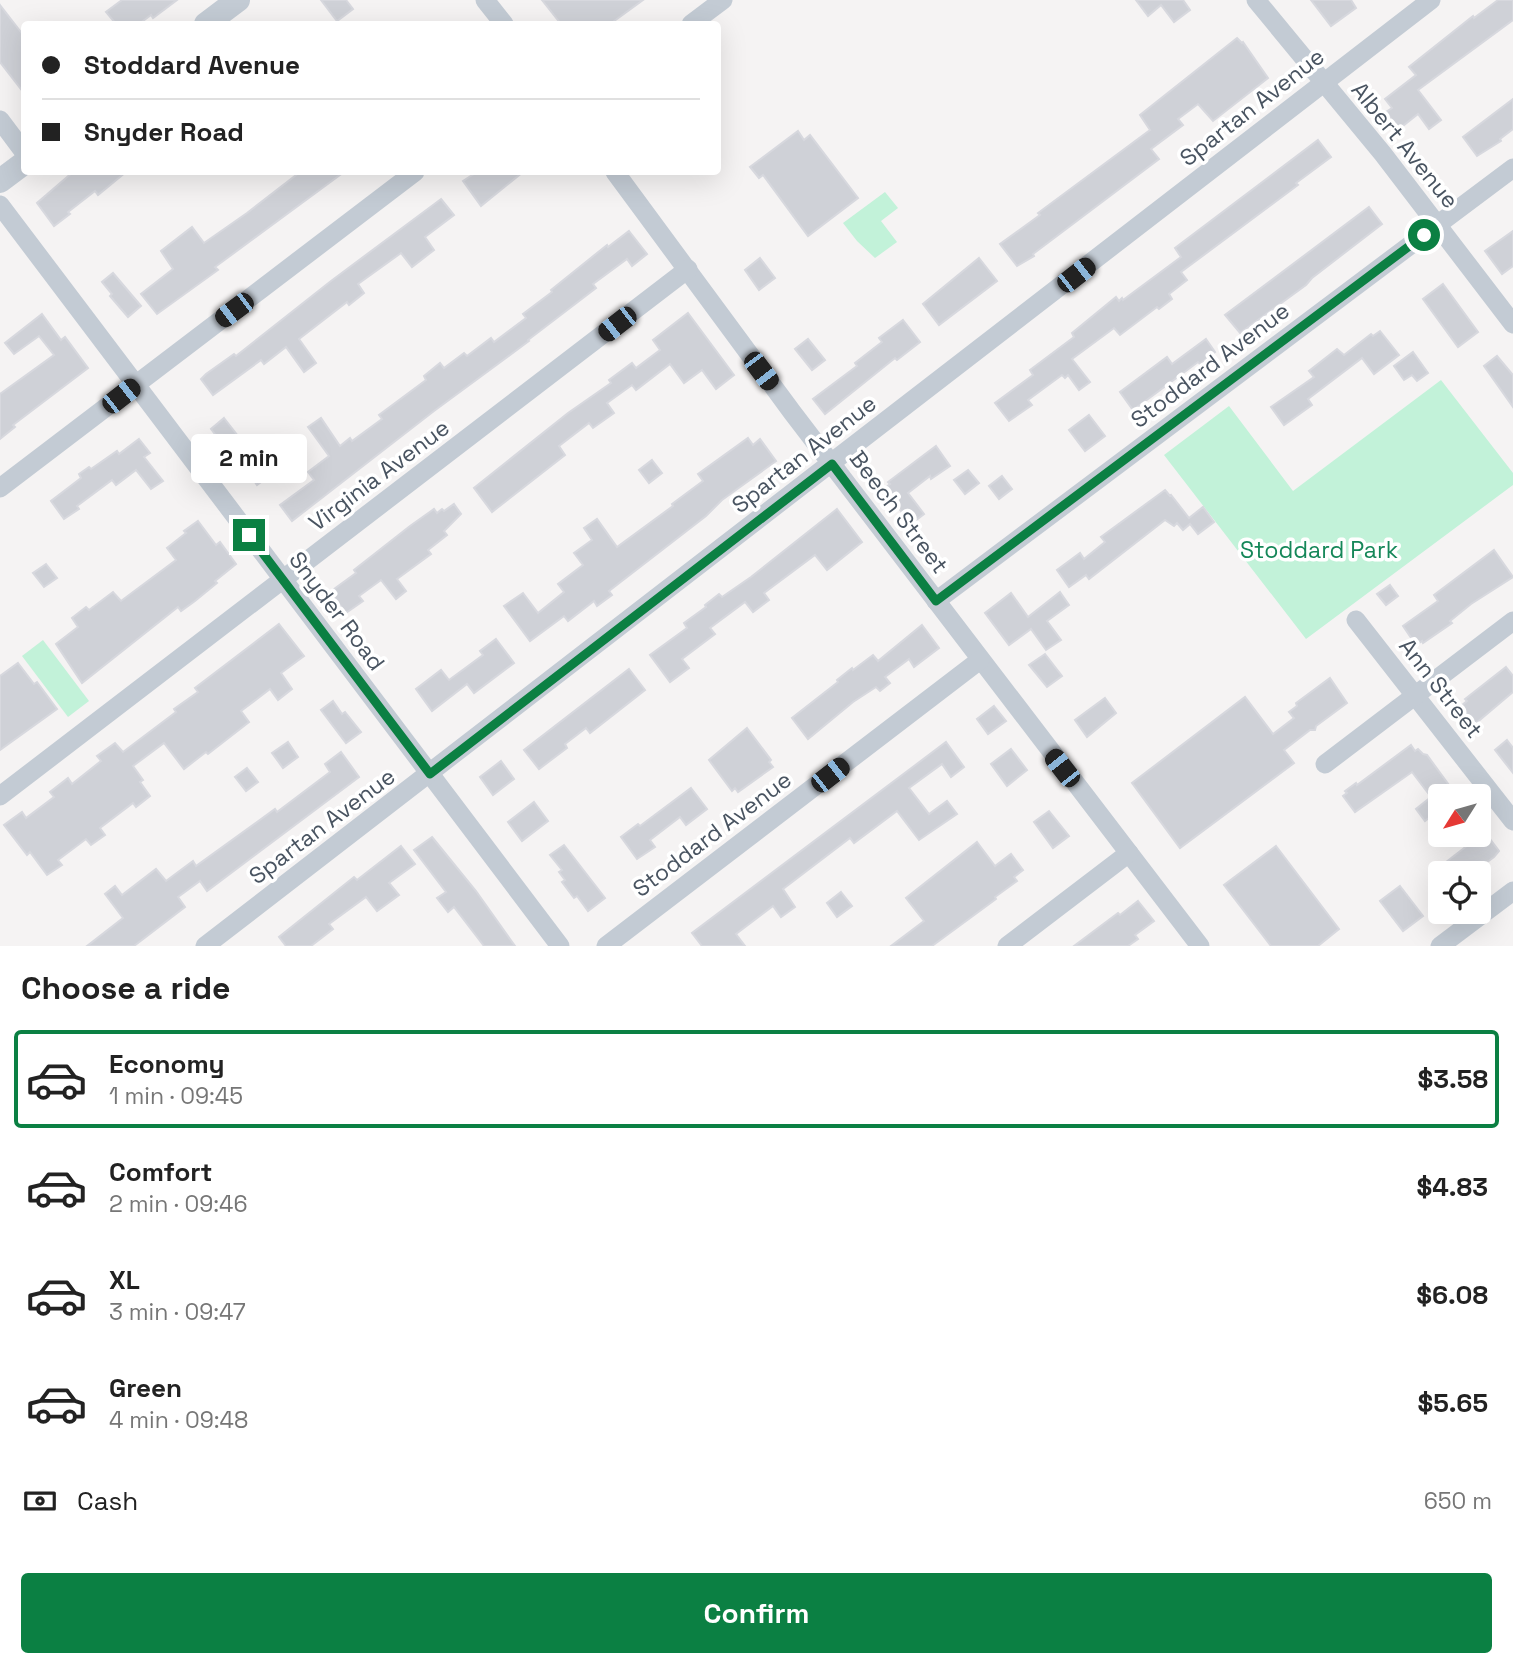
<!DOCTYPE html>
<meta charset="utf-8">
<style>
:root{--surface:#fff;--page:#f2f2f2;--text:#222;--muted:#767676;--line:#e0e0e0;--accent:#0b8043}
body{margin:0;font-family:"Space Grotesk",sans-serif;background:var(--page);color:var(--text);height:100vh;display:flex;flex-direction:column;font-size:26px;white-space:nowrap}
*{box-sizing:border-box;margin:0}
p{font-size:23px;color:var(--muted)}
.icon{flex:none;width:38px;height:38px;fill:none;stroke:currentColor;stroke-width:2;stroke-linecap:round;stroke-linejoin:round}
.map{position:relative;height:946px;overflow:hidden}
.details{display:flex;flex-direction:column;background:var(--surface);flex:1}
.details>*{flex:none}
.guide{position:absolute;left:21px;top:21px;width:700px;height:154px;border-radius:7px;box-shadow:0 7px 28px #0002;display:grid;align-content:center;height:154px;padding:0 21px;background:var(--surface)}
.needle{width:46px;rotate:233deg}
.buttons{position:absolute;left:1428px;top:784px;display:grid;gap:14px}
.buttons a{display:grid;place-items:center;width:63px;height:63px;border-radius:7px;background:var(--surface);box-shadow:0 7px 28px #0002;font-size:35px}
.end{position:absolute;width:32px;height:32px;margin:-16px;border:9px solid #0b8043;background:#fff;box-shadow:0 0 0 4px #fff}
.from{border-radius:50%}
.bubble{position:absolute;height:49px;border-radius:7px;background:var(--surface);box-shadow:0 7px 28px #0002;font-size:23px;font-weight:700;line-height:49px;text-align:center}
.car{position:absolute;width:21px;height:42px;margin:-21px -10px;border-radius:9px;box-shadow:0 0 5px 2px #0007;background:linear-gradient(#222 24%,#8ab4d8 0 40%,#222 0 76%,#8ab4d8 0 86%,#222 0)}
.guide b{display:flex;align-items:center;gap:24px;height:66px;font-size:26px}
.guide b+b{border-top:2px solid var(--line)}
.guide i{width:18px;height:18px;background:var(--text)}
ul{padding:0;list-style:none}
li{display:flex;align-items:center;gap:21px;height:98px;margin:0 14px 10px;padding:0 7px;border:4px solid transparent;border-radius:7px}
li div{flex:1}
li b{display:block;font-size:26px}
li em{font-style:normal;font-weight:700}
li.active{border-color:var(--accent)}
li>.icon{width:63px;height:63px;stroke-width:1.5}
h2{padding:0 21px;font-size:32px;line-height:84px}
.pay{display:flex;align-items:center;gap:18px;height:77px;padding:0 21px;font-size:26px}
.pay p{margin-inline-start:auto}
.button{display:flex;gap:14px;margin-top:auto;padding:14px 21px}
.button a{flex:1;height:80px;border-radius:7px;background:var(--accent);color:#fff;font-size:28px;font-weight:700;line-height:80px;text-align:center}
.map>svg:first-child{display:block}
.green{fill:#c2f2d9}
.building{fill:#cfd1d7;stroke:#d7d8de;stroke-width:2}
.lines{fill:none;stroke-linecap:round;stroke-linejoin:round}
.minor{stroke:#c3cbd4;stroke-width:19}
.tertiary{stroke:#c3cbd4;stroke-width:24}
.route{stroke:#0b8043;stroke-width:9}
.labels{text-anchor:middle;dominant-baseline:central;stroke-width:7;stroke-linejoin:round;paint-order:stroke}
.street-label{font-size:23px;fill:#495461;stroke:#fff}
.park-label{font-size:23px;fill:#158759;stroke:#fff}
</style>
<div class="map">
<svg width="1513" height="946" viewBox="0 0 1513 946">
<rect width="100%" height="100%" fill="#f5f3f3"/>
<!-- green -->
<g class="green">
<polygon points="885,192 898,208 881,221 897,242 875,258 857,241 843,223"/>
<polygon points="1441,380 1513,473 1513,485 1306,639 1164,455 1229,406 1293,491"/>
<polygon points="43,640 89,701 68,717 22,656"/>
</g>
<!-- building -->
<g class="building">
<polygon points="122,0 177,0 153,18 151,15 139,24 116,24 106,12"/>
<polygon points="321,0 346,0 353,9 337,21"/>
<polygon points="542,0 643,0 610,24 561,24"/>
<polygon points="1136,0 1183,0 1190,10 1174,22 1161,5 1148,16"/>
<polygon points="1311,0 1351,0 1356,8 1331,26"/>
<polygon points="1498,0 1513,0 1513,20 1418,90 1441,120 1429,129 1418,114 1399,129 1386,112 1392,108 1385,99 1416,75 1409,67 1473,16 1474,18"/>
<polygon points="0,5 24,36 24,93 0,62"/>
<polygon points="1237,38 1242,43 1243,42 1268,78 1213,121 1198,104 1178,119 1183,125 1151,149 1159,159 1033,254 1034,256 1017,266 1000,244 1040,215 1038,213 1150,130 1140,115"/>
<polygon points="1513,99 1513,129 1500,139 1501,141 1477,156 1463,137"/>
<polygon points="798,131 804,140 810,135 858,198 808,236 763,175 759,178 750,167"/>
<polygon points="1318,140 1331,157 1296,183 1298,185 1181,272 1187,280 1169,294 1172,299 1159,309 1157,307 1120,335 1114,328 1072,359 1090,382 1079,390 1068,375 1065,378 1062,375 1028,400 1032,405 1009,421 995,403 1033,375 1030,370 1074,337 1072,333 1116,297 1119,301 1122,298 1123,300 1181,257 1175,248"/>
<polygon points="73,172 126,172 98,195 95,191 68,212 70,214 54,226 37,203"/>
<polygon points="300,172 344,172 215,267 218,270 157,314 141,294 173,269 161,251 192,227 204,243 247,213"/>
<polygon points="477,172 523,172 481,206 463,181"/>
<polygon points="441,199 454,215 425,237 434,250 412,267 401,253 358,284 364,293 349,305 347,302 299,339 316,363 304,372 286,347 264,364 261,360 213,395 201,379 206,374 234,354 236,356 331,281"/>
<polygon points="1369,207 1382,224 1312,278 1306,285 1240,333 1225,315"/>
<polygon points="629,231 647,254 632,266 627,259 593,284 596,288 528,340 529,341 434,411 292,521 280,505 314,480 308,472 329,456 308,427 321,418 340,446 350,438 352,441 382,419 379,415 426,380 424,376 440,363 444,368 464,353 467,356 491,338 494,342 526,318 523,314 552,292 551,290 607,245 608,247"/>
<polygon points="1513,231 1513,266 1502,274 1485,251"/>
<polygon points="760,258 775,278 759,290 745,270"/>
<polygon points="979,258 997,281 939,325 923,304"/>
<polygon points="113,273 141,306 128,317 110,296 112,294 102,282"/>
<polygon points="1443,284 1478,332 1458,347 1423,299"/>
<polygon points="688,313 734,375 716,389 702,370 684,383 670,364 636,390 632,385 607,403 614,413 593,428 589,423 559,446 565,455 492,512 474,488 568,413 611,383 609,380 632,363 636,368 660,350 653,340"/>
<polygon points="42,314 61,340 65,337 88,368 13,425 15,427 0,439 0,394 54,355 39,336 14,354 5,343"/>
<polygon points="903,320 920,342 897,360 895,358 825,414 813,399 857,366 855,363 882,342 879,338"/>
<polygon points="1380,331 1399,355 1374,374 1362,358 1308,399 1312,405 1284,425 1271,407 1314,377 1309,371 1337,349 1344,355 1371,334 1373,336"/>
<polygon points="808,339 825,360 812,370 795,349"/>
<polygon points="1206,339 1215,352 1200,364 1198,362 1133,410 1120,392 1167,357 1172,364"/>
<polygon points="1413,352 1428,373 1417,381 1412,375 1404,380 1394,366"/>
<polygon points="1497,356 1513,375 1513,407 1484,366"/>
<polygon points="1089,415 1105,436 1085,451 1069,430"/>
<polygon points="224,418 238,436 224,446 211,429"/>
<polygon points="748,438 753,445 760,439 776,461 722,500 706,516 609,591 612,595 597,606 594,601 568,621 564,616 530,641 504,606 523,593 538,613 564,592 558,584 583,565 574,553 592,540 584,528 597,519 617,547 673,506 672,504 703,481 698,474"/>
<polygon points="139,439 150,453 144,457 163,481 151,489 136,470 116,485 112,480 77,506 79,509 64,519 51,501 81,478 79,474 89,467 91,469 117,451 119,454"/>
<polygon points="936,446 950,466 931,479 930,476 908,493 924,514 911,524 884,489 890,484 888,482"/>
<polygon points="262,448 278,469 257,485 242,464"/>
<polygon points="652,460 662,473 649,483 639,470"/>
<polygon points="968,470 979,483 965,494 954,480"/>
<polygon points="1002,476 1012,489 999,499 989,486"/>
<polygon points="1165,490 1170,496 1171,495 1189,518 1203,507 1214,522 1198,534 1190,524 1183,530 1177,523 1174,526 1165,520 1089,579 1086,575 1069,587 1057,570 1080,553 1084,559 1105,542 1101,537"/>
<polygon points="454,504 461,514 444,531 447,535 428,550 431,554 397,579 406,591 396,599 381,580 359,596 363,601 346,613 330,592 356,573 354,570 410,526 434,509 437,513 442,509 444,511"/>
<polygon points="837,509 862,542 827,570 815,555 764,593 769,600 753,612 745,602 710,628 715,634 682,659 689,668 670,682 650,655 687,628 684,623 706,607 705,605 719,594 722,597 751,577"/>
<polygon points="198,521 216,545 220,542 236,564 215,581 217,583 195,601 181,611 178,607 82,683 56,644 78,627 72,618 86,607 89,610 113,592 121,601 176,560 167,548 186,533 184,531"/>
<polygon points="1494,550 1513,577 1471,604 1450,621 1452,623 1423,643 1422,641 1416,645 1403,626 1438,601 1434,595"/>
<polygon points="46,564 57,578 44,587 33,573"/>
<polygon points="1390,585 1398,596 1386,605 1377,594"/>
<polygon points="1060,592 1069,605 1047,621 1061,640 1046,650 1031,629 1009,645 985,613 1011,593 1028,617"/>
<polygon points="279,624 304,656 281,673 292,689 278,700 270,689 241,711 249,722 208,754 206,752 184,769 164,743 133,766 143,780 140,782 150,796 136,807 133,803 100,828 105,835 91,845 86,839 58,860 62,865 47,875 30,852 27,855 4,825 22,812 26,818 54,797 50,792 68,778 72,784 101,761 97,756 115,743 123,752 176,712 174,709 198,692 195,688"/>
<polygon points="922,625 939,648 914,667 909,659 885,677 890,683 880,691 876,687 853,702 808,739 792,718 838,682 837,680 852,668 853,670 873,655 878,661"/>
<polygon points="496,639 514,663 474,693 467,684 432,711 416,689 441,670 449,680 483,655 480,651"/>
<polygon points="1045,654 1062,676 1047,687 1029,665"/>
<polygon points="18,663 34,684 37,682 57,709 0,750 0,676"/>
<polygon points="1506,667 1513,676 1513,692 1475,724 1461,706 1467,701 1465,699"/>
<polygon points="629,669 645,690 590,733 586,728 565,744 567,748 539,769 524,750"/>
<polygon points="1330,678 1347,703 1316,726 1315,730 1310,730 1284,750 1294,763 1180,848 1132,783 1245,697 1273,734 1294,718 1289,712 1297,706 1296,703"/>
<polygon points="1105,698 1116,713 1087,737 1075,720"/>
<polygon points="333,701 342,714 345,712 361,732 346,743 321,710"/>
<polygon points="994,706 1006,721 988,734 977,719"/>
<polygon points="747,728 771,760 769,762 773,767 738,792 735,788 732,791 709,760"/>
<polygon points="1507,740 1513,748 1513,773 1495,750"/>
<polygon points="288,742 298,757 283,768 272,753"/>
<polygon points="946,742 964,767 951,777 942,764 909,788 929,814 947,801 957,814 919,840 897,811 854,843 850,838 783,889 795,907 781,917 773,906 736,934 745,946 702,946 692,933"/>
<polygon points="1411,745 1415,751 1418,749 1423,754 1427,755 1457,796 1440,796 1440,809 1425,821 1416,809 1431,797 1412,772 1355,812 1343,796 1347,793 1345,791 1356,783 1357,785"/>
<polygon points="1011,749 1027,770 1007,786 991,764"/>
<polygon points="341,752 359,777 207,891 200,881 178,897 185,907 134,946 87,946 123,918 105,894 115,886 122,895 156,869 166,881 193,861 196,866 275,809 277,812 330,772 325,764"/>
<polygon points="501,761 514,779 493,795 480,777"/>
<polygon points="247,768 258,782 246,791 235,777"/>
<polygon points="691,788 707,809 686,825 680,817 650,840 655,847 637,859 621,837 638,824 640,826"/>
<polygon points="534,802 548,821 522,841 508,822"/>
<polygon points="1049,811 1069,836 1053,848 1034,822"/>
<polygon points="1484,831 1499,851 1494,857 1472,873 1432,873 1468,845 1463,835 1479,835"/>
<polygon points="432,837 476,891 515,946 484,946 454,907 448,912 437,898 446,892 414,850"/>
<polygon points="977,842 995,866 1011,854 1023,870 1014,877 1017,881 995,897 996,899 932,946 891,946 924,921 906,898"/>
<polygon points="564,845 605,898 588,911 577,896 574,898 562,882 565,880 559,872 562,870 550,855"/>
<polygon points="401,846 415,864 389,883 399,895 377,911 366,897 329,924 333,929 311,946 286,946 279,937 354,877 357,880"/>
<polygon points="1276,846 1339,929 1318,946 1271,946 1224,885"/>
<polygon points="1400,886 1423,916 1403,931 1380,901"/>
<polygon points="841,892 852,906 837,917 827,903"/>
<polygon points="1138,901 1154,921 1135,935 1138,939 1128,946 1074,946 1118,913 1120,915"/>
</g>
<g class="lines">
<!-- minor -->
<g class="minor">
<polyline points="485,0 504,24"/>
<polyline points="1256,0 1383,154 1513,324"/>
<polyline points="691,24 723,0"/>
<polyline points="0,120 24,152"/>
<polyline points="615,172 792,412 1200,946"/>
<polyline points="0,205 560,946"/>
<polyline points="0,488 415,172"/>
<polyline points="936,601 1513,168"/>
<polyline points="1356,620 1513,821"/>
<polyline points="1325,764 1513,621"/>
<polyline points="0,796 688,269"/>
<polyline points="205,946 1431,0"/>
<polyline points="606,946 980,660"/>
<polyline points="1007,946 1129,853"/>
<polyline points="1440,946 1513,891"/>
</g>
<!-- tertiary -->
<g class="tertiary">
<polyline points="206,24 238,0"/>
<polyline points="0,181 24,163"/>
</g>
</g>
<g class="lines">
<!-- route -->
<polyline class="route" points="249,535 430,774 832,464 936,601 1424,235"/>
</g>
<g class="labels">
<!-- street labels -->
<g class="street-label">
<text transform="translate(1252 107) rotate(-38)">Spartan Avenue</text>
<text transform="translate(1405 145) rotate(51)">Albert Avenue</text>
<text transform="translate(1210 365) rotate(-37)">Stoddard Avenue</text>
<text transform="translate(804 454) rotate(-38)">Spartan Avenue</text>
<text transform="translate(379 475) rotate(-37)">Virginia Avenue</text>
<text transform="translate(899 512) rotate(53)">Beech Street</text>
<text transform="translate(337 611) rotate(53)">Snyder Road</text>
<text transform="translate(1441 688) rotate(52)">Ann Street</text>
<text transform="translate(322 826) rotate(-37)">Spartan Avenue</text>
<text transform="translate(712 834) rotate(-37)">Stoddard Avenue</text>
</g>
<!-- park labels -->
<g class="park-label">
<text x="1319" y="550">Stoddard Park</text>
</g>
</g>
</svg>
<div class="buttons">
<a><svg class="needle" viewBox="-14 -14 28 28"><path d="M0-13l5 13h-10z" fill="#e53935"/><path d="M0 13l5-13h-10z" fill="#767676"/></svg></a>
<a><svg class="icon" aria-label="locate" viewBox="0 0 24 24"><circle cx="12" cy="12" r="6"/><path d="M12 2v4M12 18v4M2 12h4M18 12h4"/></svg></a>
</div>
<i class="end from" style="left:1424px;top:235px"></i>
<i class="end" style="left:249px;top:535px"></i>
<div class="bubble" style="left:191px;top:434px;width:116px">2 min</div>
<i class="car" style="left:1076px;top:275px;rotate:52deg"></i>
<i class="car" style="left:234px;top:310px;rotate:233deg"></i>
<i class="car" style="left:617px;top:324px;rotate:232deg"></i>
<i class="car" style="left:761px;top:371px;rotate:143deg"></i>
<i class="car" style="left:121px;top:396px;rotate:52deg"></i>
<i class="car" style="left:1062px;top:768px;rotate:322deg"></i>
<i class="car" style="left:830px;top:775px;rotate:52deg"></i>
<div class="guide">
<b><i class="from"></i>Stoddard Avenue</b>
<b><i></i>Snyder Road</b>
</div>
</div>
<section class="details">
<h2>Choose a ride</h2>
<ul>
<li class="active"><svg class="icon" aria-label="car" viewBox="0 0 24 24"><path d="M5 17H2v-5l4-1 3-4h7l3 4 3 1v5h-3M9 17h6M6 11h13"/><circle cx="7" cy="17" r="2"/><circle cx="17" cy="17" r="2"/></svg><div><b>Economy</b><p>1 min · 09:45</p></div><em>$3.58</em></li>
<li><svg class="icon" aria-label="car" viewBox="0 0 24 24"><path d="M5 17H2v-5l4-1 3-4h7l3 4 3 1v5h-3M9 17h6M6 11h13"/><circle cx="7" cy="17" r="2"/><circle cx="17" cy="17" r="2"/></svg><div><b>Comfort</b><p>2 min · 09:46</p></div><em>$4.83</em></li>
<li><svg class="icon" aria-label="car" viewBox="0 0 24 24"><path d="M5 17H2v-5l4-1 3-4h7l3 4 3 1v5h-3M9 17h6M6 11h13"/><circle cx="7" cy="17" r="2"/><circle cx="17" cy="17" r="2"/></svg><div><b>XL</b><p>3 min · 09:47</p></div><em>$6.08</em></li>
<li><svg class="icon" aria-label="car" viewBox="0 0 24 24"><path d="M5 17H2v-5l4-1 3-4h7l3 4 3 1v5h-3M9 17h6M6 11h13"/><circle cx="7" cy="17" r="2"/><circle cx="17" cy="17" r="2"/></svg><div><b>Green</b><p>4 min · 09:48</p></div><em>$5.65</em></li>
</ul>
<div class="pay"><svg class="icon" aria-label="cash" viewBox="0 0 24 24"><path d="M3 7h18v10H3z"/><circle cx="12" cy="12" r="2"/></svg>Cash<p>650 m</p></div>
<div class="button"><a>Confirm</a></div>
</section>
